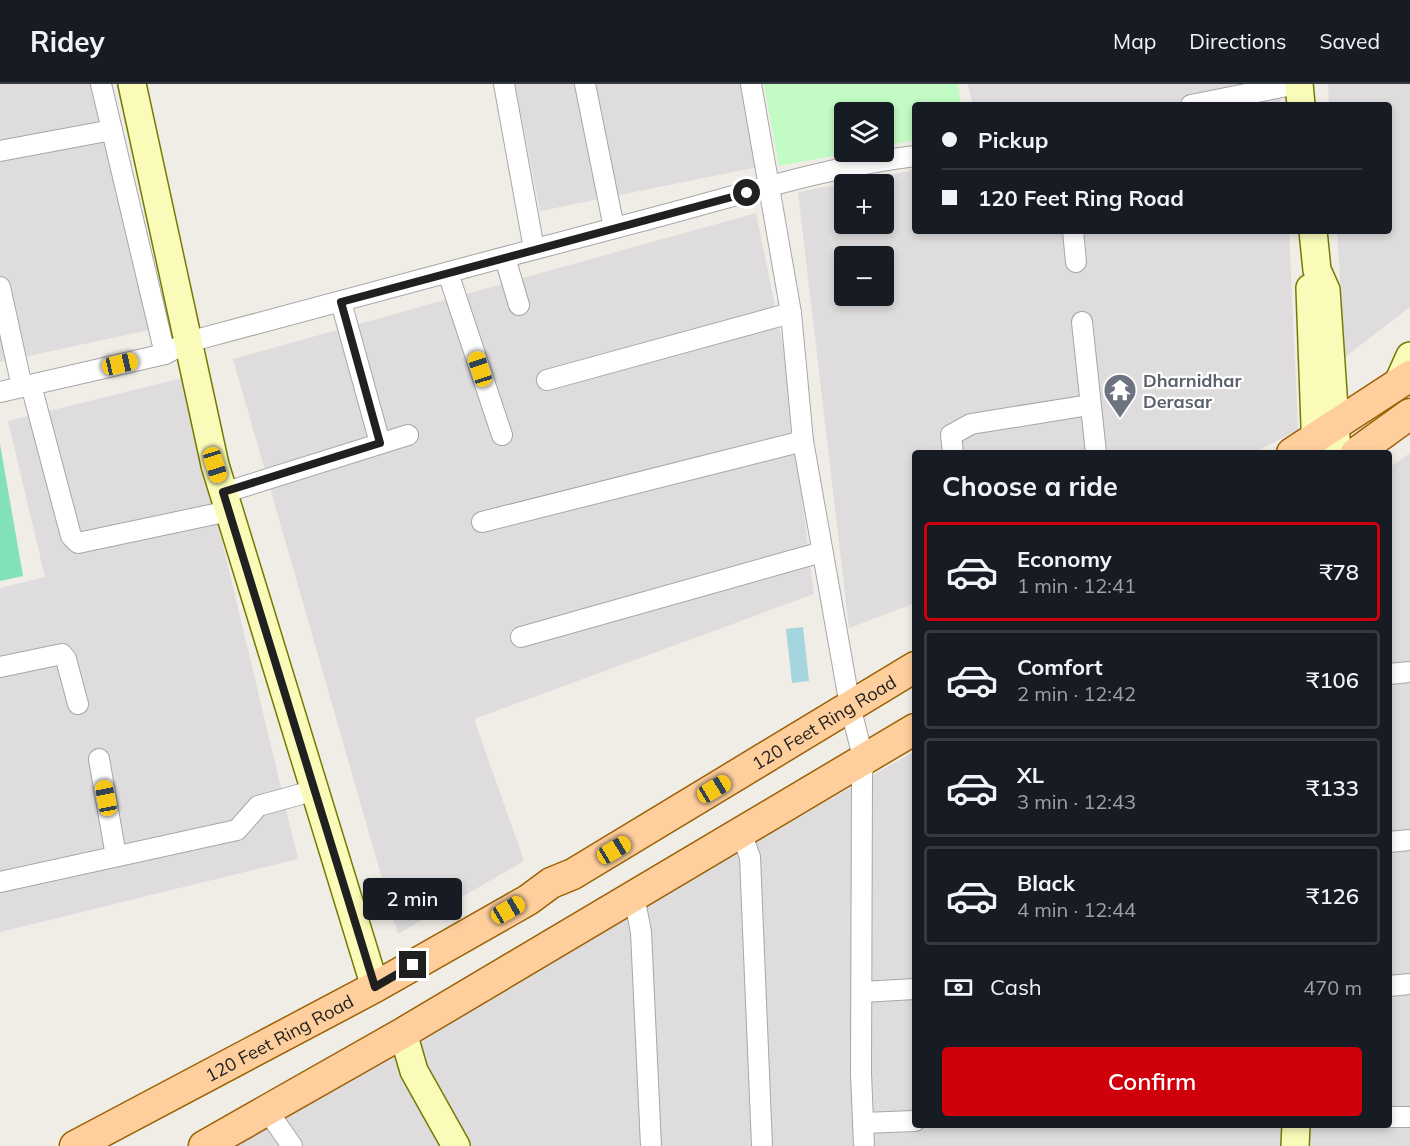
<!DOCTYPE html>
<meta charset="utf-8">
<style>
:root{--surface:#171b24;--page:#20242c;--text:#f1f3f6;--muted:#9ea1a6;--line:#363941;--accent:#cf000b}
body{margin:0;font-family:Mulish,sans-serif;background:var(--page);color:var(--text);height:100vh;display:flex;flex-direction:column;font-size:22px;white-space:nowrap}
*{box-sizing:border-box;margin:0}
p{font-size:20px;color:var(--muted)}
.icon{flex:none;width:33px;height:33px;fill:none;stroke:currentColor;stroke-width:2;stroke-linecap:round;stroke-linejoin:round}
.map{position:relative;flex:1;overflow:hidden}
.drawer{position:absolute;left:912px;top:366px;width:480px;height:678px;display:flex;flex-direction:column;background:var(--surface);border-radius:6px;box-shadow:0 3px 9px #0003}
.drawer>*{flex:none}
.banner{position:absolute;left:912px;top:18px;width:480px;height:132px;border-radius:6px;box-shadow:0 3px 9px #0003;display:grid;align-content:center;height:132px;padding:0 30px;background:var(--surface)}
.buttons{position:absolute;left:834px;top:18px;display:grid;gap:12px}
.buttons a{display:grid;place-items:center;width:60px;height:60px;border-radius:6px;background:var(--surface);box-shadow:0 3px 9px #0003;font-size:30px}
.end{position:absolute;width:27px;height:27px;margin:-14px;border:8px solid #202020;background:#fff;box-shadow:0 0 0 3px #fff}
.from{border-radius:50%}
.bubble{position:absolute;height:42px;border-radius:6px;background:var(--surface);box-shadow:0 3px 9px #0003;font-size:20px;font-weight:600;line-height:42px;text-align:center}
.car{position:absolute;width:18px;height:36px;margin:-18px -9px;border-radius:8px;box-shadow:0 0 4px 2px #0007;background:linear-gradient(#f5c518 24%,#345 0 40%,#f5c518 0 76%,#345 0 86%,#f5c518 0)}
.banner b{display:flex;align-items:center;gap:21px;height:57px;font-size:22px}
.banner b+b{border-top:2px solid var(--line)}
.banner i{width:15px;height:15px;background:var(--text)}
ul{padding:0;list-style:none}
li{display:flex;align-items:center;gap:18px;height:99px;margin:0 12px 9px;padding:0 18px;border:3px solid var(--line);border-radius:6px}
li div{flex:1}
li b{display:block;font-size:22px}
li em{font-style:normal;font-weight:600}
li.active{border-color:var(--accent)}
li>.icon{width:54px;height:54px;stroke-width:1.5}
h2{padding:0 30px;font-size:27px;line-height:72px}
.pay{display:flex;align-items:center;gap:15px;height:66px;padding:0 30px;font-size:22px}
.pay p{margin-inline-start:auto}
.cta{display:flex;gap:12px;margin-top:auto;padding:12px 30px}
.cta a{flex:1;height:69px;border-radius:6px;background:var(--accent);color:#fff;font-size:24px;font-weight:600;line-height:69px;text-align:center}
header{display:flex;align-items:center;gap:36px;box-sizing:border-box;height:84px;padding:0 30px;background:var(--surface);border-bottom:2px solid var(--line)}
header strong{font-size:28px}
nav{display:flex;gap:33px;margin-inline-start:auto;font-size:21px}
.map>svg:first-child{display:block}
.residential{fill:#dedcdd;fill-rule:evenodd}
.park{fill:#c2fbc4}
.pitch{fill:#82e1b7}
.water{fill:#a5d5df}
.lines{fill:none;stroke-linecap:round;stroke-linejoin:round}
.street-casing{stroke:#a7a7a7;stroke-width:22}
.secondary-casing{stroke:#747b02;stroke-width:30}
.primary-casing{stroke:#9b6000;stroke-width:33}
.street{stroke:#fff;stroke-width:20}
.secondary{stroke:#fbfbb9;stroke-width:27}
.primary{stroke:#fecf9d;stroke-width:30}
.route{stroke:#202020;stroke-width:8}
.labels{text-anchor:middle;dominant-baseline:central;stroke-width:4.5;stroke-linejoin:round;paint-order:stroke}
.worship-label{font-size:18px;font-weight:bold;fill:#5b616d;stroke:#fff;text-anchor:start}
.street-label{font-size:18px;fill:#202020;stroke:#fff}
</style>
<header>
<strong>Ridey</strong>
<nav><a>Map</a><a>Directions</a><a>Saved</a></nav>
</header>
<div class="map">
<svg width="1410" height="1062" viewBox="0 0 1410 1062">
<rect width="100%" height="100%" fill="#f0ece6"/>
<!-- residential -->
<g class="residential">
<polygon points="0,0 103,0 154,245 0,278"/>
<polygon points="515,0 742,0 758,83 540,127"/>
<polygon points="968,0 1278,0 1281,21 973,21"/>
<polygon points="1328,0 1410,0 1410,223 1345,273 1337,147 1389,147 1389,21 1329,21"/>
<path d="M915,86V147H1289L1298,346L1253,369H915V519L849,544L798,108ZM844,100H884V140H844ZM844,172H884V212H844Z"/>
<polygon points="756,129 782,256 814,510 474,635 524,777 398,850 233,275"/>
<polygon points="183,294 298,775 0,848 0,504 45,493 8,337"/>
<polygon points="1410,369 1410,1062 233,1062 406,967 658,814 915,667 915,1041 1389,1041 1389,384"/>
</g>
<!-- park -->
<polygon class="park" points="764,0 958,0 961,21 915,21 915,56 884,62 884,28 844,28 844,68 854,68 779,82"/>
<!-- pitch -->
<polygon class="pitch" points="0,360 23,492 0,497"/>
<!-- water -->
<polygon class="water" points="803,543 809,597 792,599 786,545"/>
<g class="lines">
<!-- street casing -->
<g class="street-casing">
<g id="street">
<path d="M101,0L165,270L188,258C342,217 495,175 649,135C737,112 825,83 915,72"/>
<polyline points="504,0 534,165"/>
<polyline points="585,0 614,144"/>
<polyline points="751,0 791,229 803,357 850,622 864,677 862,691 861,989 864,1062"/>
<polyline points="1191,21 1297,0"/>
<polyline points="0,67 112,46"/>
<polyline points="1073,147 1076,178"/>
<polyline points="505,174 519,221"/>
<polyline points="448,189 502,351"/>
<polyline points="0,203 22,303"/>
<polyline points="341,218 380,359"/>
<polyline points="1082,238 1096,369"/>
<polyline points="547,296 791,229"/>
<polyline points="31,301 71,452 78,459 229,427"/>
<polyline points="0,308 165,270"/>
<polyline points="953,369 951,351 971,340 1089,321"/>
<polyline points="223,409 408,351"/>
<polyline points="482,438 803,357"/>
<polyline points="521,553 822,468"/>
<polyline points="0,583 62,570 66,575 78,620"/>
<polyline points="1389,590 1410,588"/>
<polyline points="99,675 116,772"/>
<polyline points="741,749 750,773 762,1062"/>
<polyline points="1389,758 1410,756"/>
<polyline points="0,798 237,746 258,722 316,706"/>
<polyline points="634,812 641,848 651,1062"/>
<polyline points="1389,902 1410,900"/>
<polyline points="862,908 915,905"/>
<polyline points="267,1026 292,1062"/>
<polyline points="1389,1033 1410,1033"/>
<polyline points="863,1039 915,1037"/>
</g>
</g>
<!-- secondary casing -->
<g class="secondary-casing">
<g id="secondary">
<polyline points="132,0 215,381 375,903"/>
<polyline points="1299,0 1301,21"/>
<polyline points="1313,147 1317,186 1326,206 1337,369"/>
<polyline points="1310,204 1316,369"/>
<polyline points="1397,301 1410,272"/>
<polyline points="403,949 414,987 456,1062"/>
<polyline points="1295,1062 1296,1041"/>
</g>
</g>
<!-- primary casing -->
<g class="primary-casing">
<g id="primary">
<polyline points="1292,369 1410,292"/>
<polyline points="1356,369 1410,330"/>
<path id="s1" d="M75,1062L375,903L528,816L551,799L573,790L915,583"/>
<polyline points="204,1062 403,949 915,645"/>
</g>
</g>
<!-- street -->
<use href="#street" class="street"/>
<!-- secondary -->
<use href="#secondary" class="secondary"/>
<!-- primary -->
<use href="#primary" class="primary"/>
</g>
<g class="lines">
<!-- route -->
<polyline class="route" points="413,881 375,903 223,408 380,359 341,218 747,109"/>
</g>
<!-- icons -->
<defs>
<g id="temple-pin" transform="scale(1.725)"><path d="M0 17L-7.5 6A9.5 9.5 0 1 1 7.5 6Z" fill="#6b7280" stroke="#fff"/><path d="M0-6L5-2H3V0L6.5 2.5H4V6H1.5V3h-3V6H-4V2.5H-6.5L-3 0V-2H-5Z" fill="#fff"/></g>
</defs>
<g fill-rule="evenodd">
<use href="#temple-pin" x="1120" y="306"/>
</g>
<g class="labels">
<!-- worship labels -->
<g class="worship-label">
<text x="1143" y="296">Dharnidhar<tspan x="1143" dy="21">Derasar</tspan></text>
</g>
<!-- street labels -->
<g class="street-label">
<text stroke="none"><textPath href="#s1" startOffset="861">120 Feet Ring Road</textPath></text>
<text stroke="none"><textPath href="#s1" startOffset="231">120 Feet Ring Road</textPath></text>
</g>
</g>
</svg>
<div class="buttons">
<a><svg class="icon" aria-label="layers" viewBox="0 0 24 24"><path d="M12 4l9 5-9 5-9-5zM3 14l9 5 9-5"/></svg></a>
<a>+</a>
<a>−</a>
</div>
<i class="end from" style="left:747px;top:109px"></i>
<i class="end" style="left:413px;top:881px"></i>
<div class="bubble" style="left:363px;top:794px;width:99px">2 min</div>
<i class="car" style="left:120px;top:280px;rotate:77deg"></i>
<i class="car" style="left:480px;top:285px;rotate:342deg"></i>
<i class="car" style="left:215px;top:381px;rotate:163deg"></i>
<i class="car" style="left:714px;top:705px;rotate:59deg"></i>
<i class="car" style="left:106px;top:714px;rotate:349deg"></i>
<i class="car" style="left:614px;top:766px;rotate:59deg"></i>
<i class="car" style="left:508px;top:826px;rotate:60deg"></i>
<div class="banner">
<b><i class="from"></i>Pickup</b>
<b><i></i>120 Feet Ring Road</b>
</div>
<section class="drawer">
<h2>Choose a ride</h2>
<ul>
<li class="active"><svg class="icon" aria-label="car" viewBox="0 0 24 24"><path d="M5 17H2v-5l4-1 3-4h7l3 4 3 1v5h-3M9 17h6M6 11h13"/><circle cx="7" cy="17" r="2"/><circle cx="17" cy="17" r="2"/></svg><div><b>Economy</b><p>1 min · 12:41</p></div><em>₹78</em></li>
<li><svg class="icon" aria-label="car" viewBox="0 0 24 24"><path d="M5 17H2v-5l4-1 3-4h7l3 4 3 1v5h-3M9 17h6M6 11h13"/><circle cx="7" cy="17" r="2"/><circle cx="17" cy="17" r="2"/></svg><div><b>Comfort</b><p>2 min · 12:42</p></div><em>₹106</em></li>
<li><svg class="icon" aria-label="car" viewBox="0 0 24 24"><path d="M5 17H2v-5l4-1 3-4h7l3 4 3 1v5h-3M9 17h6M6 11h13"/><circle cx="7" cy="17" r="2"/><circle cx="17" cy="17" r="2"/></svg><div><b>XL</b><p>3 min · 12:43</p></div><em>₹133</em></li>
<li><svg class="icon" aria-label="car" viewBox="0 0 24 24"><path d="M5 17H2v-5l4-1 3-4h7l3 4 3 1v5h-3M9 17h6M6 11h13"/><circle cx="7" cy="17" r="2"/><circle cx="17" cy="17" r="2"/></svg><div><b>Black</b><p>4 min · 12:44</p></div><em>₹126</em></li>
</ul>
<div class="pay"><svg class="icon" aria-label="cash" viewBox="0 0 24 24"><path d="M3 7h18v10H3z"/><circle cx="12" cy="12" r="2"/></svg>Cash<p>470 m</p></div>
<div class="cta"><a>Confirm</a></div>
</section>
</div>
